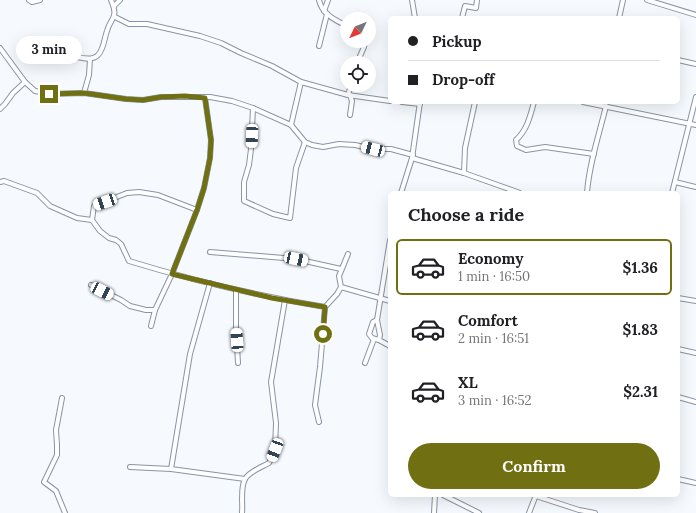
<!DOCTYPE html>
<meta charset="utf-8">
<style>
:root{--surface:#fff;--page:#f2f2f2;--text:#202124;--muted:#757577;--line:#e0e0e0;--accent:#707013}
body{margin:0;font-family:Lora,serif;background:var(--page);color:var(--text);height:100vh;display:flex;flex-direction:column;font-size:15px;white-space:nowrap}
*{box-sizing:border-box;margin:0}
p{font-size:13px;color:var(--muted)}
.icon{flex:none;width:22px;height:22px;fill:none;stroke:currentColor;stroke-width:2;stroke-linecap:round;stroke-linejoin:round}
.map{position:relative;flex:1;overflow:hidden}
.side{position:absolute;left:388px;top:191px;width:292px;height:306px;display:flex;flex-direction:column;background:var(--surface);border-radius:6px;box-shadow:0 4px 16px #0002}
.side>*{flex:none}
.banner{position:absolute;left:388px;top:16px;width:292px;height:88px;border-radius:6px;box-shadow:0 4px 16px #0002;display:grid;align-content:center;height:88px;padding:0 20px;background:var(--surface)}
.needle{width:26px;rotate:227deg}
.controls{position:absolute;left:340px;top:12px;display:grid;gap:8px}
.controls a{display:grid;place-items:center;width:36px;height:36px;border-radius:50%;background:var(--surface);box-shadow:0 4px 16px #0002;font-size:20px}
.end{position:absolute;width:18px;height:18px;margin:-9px;border:5px solid #707013;background:#fff;box-shadow:0 0 0 2px #fff}
.from{border-radius:50%}
.bubble{position:absolute;height:28px;border-radius:14px;background:var(--surface);box-shadow:0 4px 16px #0002;font-size:13px;font-weight:700;line-height:28px;text-align:center}
.car{position:absolute;width:12px;height:24px;margin:-12px -6px;border-radius:5px;box-shadow:0 0 3px 1px #0007;background:linear-gradient(#fff 24%,#345 0 40%,#fff 0 76%,#345 0 86%,#fff 0)}
.banner b{display:flex;align-items:center;gap:14px;height:38px;font-size:15px}
.banner b+b{border-top:1px solid var(--line)}
.banner i{width:10px;height:10px;background:var(--text)}
ul{padding:0;list-style:none}
li{display:flex;align-items:center;gap:12px;height:56px;margin:0 8px 6px;padding:0 12px;border:2px solid transparent;border-radius:6px}
li div{flex:1}
li b{display:block;font-size:15px}
li em{font-style:normal;font-weight:700}
li.on{border-color:var(--accent)}
li>.icon{width:36px;height:36px;stroke-width:1.5}
h2{padding:0 20px;font-size:18px;line-height:48px}
.primary-button{display:flex;gap:8px;margin-top:auto;padding:8px 20px}
.primary-button a{flex:1;height:46px;border-radius:24px;background:var(--accent);color:#fff;font-size:16px;font-weight:700;line-height:46px;text-align:center}
.map>svg:first-child{display:block}
.lines{fill:none;stroke-linecap:round;stroke-linejoin:round}
.minor-casing{stroke:#8894a7;stroke-width:6}
.minor{stroke:#fff;stroke-width:4}
.route{stroke:#707013;stroke-width:5}
</style>
<div class="map">
<svg width="696" height="513" viewBox="0 0 696 513">
<rect width="100%" height="100%" fill="#f6f9fd"/>
<g class="lines">
<!-- minor casing -->
<g class="minor-casing">
<g id="minor">
<polyline points="29,0 32,2 40,0"/>
<path d="M319,0C322,14 335,20 347,26"/>
<polyline points="412,0 415,18"/>
<polyline points="647,0 696,15"/>
<polyline points="114,6 120,0"/>
<polyline points="324,11 328,0"/>
<polyline points="115,17 129,24 147,24 200,36 221,43 241,53 272,66 301,82 312,85 348,95 390,101"/>
<polyline points="462,18 465,6 476,8 477,0"/>
<polyline points="619,18 623,0"/>
<polyline points="319,46 327,14"/>
<polyline points="0,48 25,82 35,91 49,94 84,93 126,99 143,100 161,97 210,97 232,101 253,108 291,125 305,142 312,145 323,147 339,144 355,145 373,149 391,149 413,155"/>
<path d="M57,50C67,54 90,64 98,55C104,49 104,39 107,31C111,16 119,19 111,0"/>
<polyline points="678,60 696,64"/>
<polyline points="357,63 364,47 365,41"/>
<polyline points="84,93 89,75 90,59"/>
<polyline points="348,95 351,85"/>
<polyline points="350,95 352,101 350,115"/>
<polyline points="402,102 420,104"/>
<path d="M534,102C530,117 527,130 516,140L517,146L526,150L545,147L594,154"/>
<polyline points="583,102 696,125"/>
<polyline points="253,108 251,149 249,165 244,182 244,201 273,214 290,218 296,168 305,142"/>
<polyline points="0,109 5,104 13,93 25,82"/>
<polyline points="291,125 301,82"/>
<polyline points="412,158 464,173 520,193"/>
<polyline points="464,173 465,148 475,102"/>
<polyline points="0,182 4,181 37,193 50,206 77,218 92,220"/>
<polyline points="675,182 696,187"/>
<polyline points="401,193 412,158 420,102"/>
<path d="M587,193C589,164 599,135 606,106"/>
<polyline points="672,193 696,97"/>
<path d="M197,210L158,195L139,192L127,193L94,206L92,220L100,231L109,238L116,240L121,244L129,261C194,281 259,296 325,307L337,294L341,287L339,276L348,254"/>
<polyline points="390,240 377,320 380,335 379,340 390,346"/>
<polyline points="210,252 296,259 341,269"/>
<polyline points="91,285 121,300 130,306 146,310 155,310"/>
<polyline points="341,287 390,301"/>
<polyline points="236,290 236,329 238,363"/>
<polyline points="678,298 696,301"/>
<polyline points="377,320 373,322 369,334 372,338 379,340"/>
<polyline points="151,326 155,310 172,274 197,210 204,188 210,158 211,140 205,98"/>
<polyline points="678,349 696,353"/>
<polyline points="365,363 374,339"/>
<polyline points="678,397 696,402"/>
<polyline points="62,398 56,430 57,445 57,455 44,482 56,491 65,513"/>
<polyline points="319,422 315,405 320,367 325,307"/>
<polyline points="130,467 171,469 245,479"/>
<polyline points="171,469 190,354 210,283"/>
<polyline points="678,479 696,483"/>
<polyline points="443,495 479,513"/>
<polyline points="536,496 579,510 595,513"/>
<path d="M242,513C243,503 240,488 245,479C250,471 262,467 269,463L275,450L276,423L271,382L285,300"/>
<polyline points="434,513 435,495"/>
<polyline points="529,513 536,495"/>
</g>
</g>
<!-- minor -->
<use href="#minor" class="minor"/>
</g>
<g class="lines">
<!-- route -->
<polyline class="route" points="49,94 84,93 126,99 143,100 161,97 185,96 205,98 211,140 210,158 204,188 197,210 172,274 272,298 325,307 323,334"/>
</g>
</svg>
<div class="controls">
<a><svg class="needle" viewBox="-14 -14 28 28"><path d="M0-13l5 13h-10z" fill="#e53935"/><path d="M0 13l5-13h-10z" fill="#757577"/></svg></a>
<a><svg class="icon" aria-label="locate" viewBox="0 0 24 24"><circle cx="12" cy="12" r="6"/><path d="M12 2v4M12 18v4M2 12h4M18 12h4"/></svg></a>
</div>
<i class="end from" style="left:323px;top:334px"></i>
<i class="end" style="left:49px;top:94px"></i>
<div class="bubble" style="left:16px;top:36px;width:66px">3 min</div>
<i class="car" style="left:252px;top:136px;rotate:182deg"></i>
<i class="car" style="left:373px;top:149px;rotate:285deg"></i>
<i class="car" style="left:105px;top:202px;rotate:251deg"></i>
<i class="car" style="left:296px;top:259px;rotate:102deg"></i>
<i class="car" style="left:102px;top:291px;rotate:117deg"></i>
<i class="car" style="left:237px;top:340px;rotate:356deg"></i>
<i class="car" style="left:275px;top:450px;rotate:201deg"></i>
<div class="banner">
<b><i class="from"></i>Pickup</b>
<b><i></i>Drop-off</b>
</div>
<section class="side">
<h2>Choose a ride</h2>
<ul>
<li class="on"><svg class="icon" aria-label="car" viewBox="0 0 24 24"><path d="M5 17H2v-5l4-1 3-4h7l3 4 3 1v5h-3M9 17h6M6 11h13"/><circle cx="7" cy="17" r="2"/><circle cx="17" cy="17" r="2"/></svg><div><b>Economy</b><p>1 min · 16:50</p></div><em>$1.36</em></li>
<li><svg class="icon" aria-label="car" viewBox="0 0 24 24"><path d="M5 17H2v-5l4-1 3-4h7l3 4 3 1v5h-3M9 17h6M6 11h13"/><circle cx="7" cy="17" r="2"/><circle cx="17" cy="17" r="2"/></svg><div><b>Comfort</b><p>2 min · 16:51</p></div><em>$1.83</em></li>
<li><svg class="icon" aria-label="car" viewBox="0 0 24 24"><path d="M5 17H2v-5l4-1 3-4h7l3 4 3 1v5h-3M9 17h6M6 11h13"/><circle cx="7" cy="17" r="2"/><circle cx="17" cy="17" r="2"/></svg><div><b>XL</b><p>3 min · 16:52</p></div><em>$2.31</em></li>
</ul>
<div class="primary-button"><a>Confirm</a></div>
</section>
</div>
